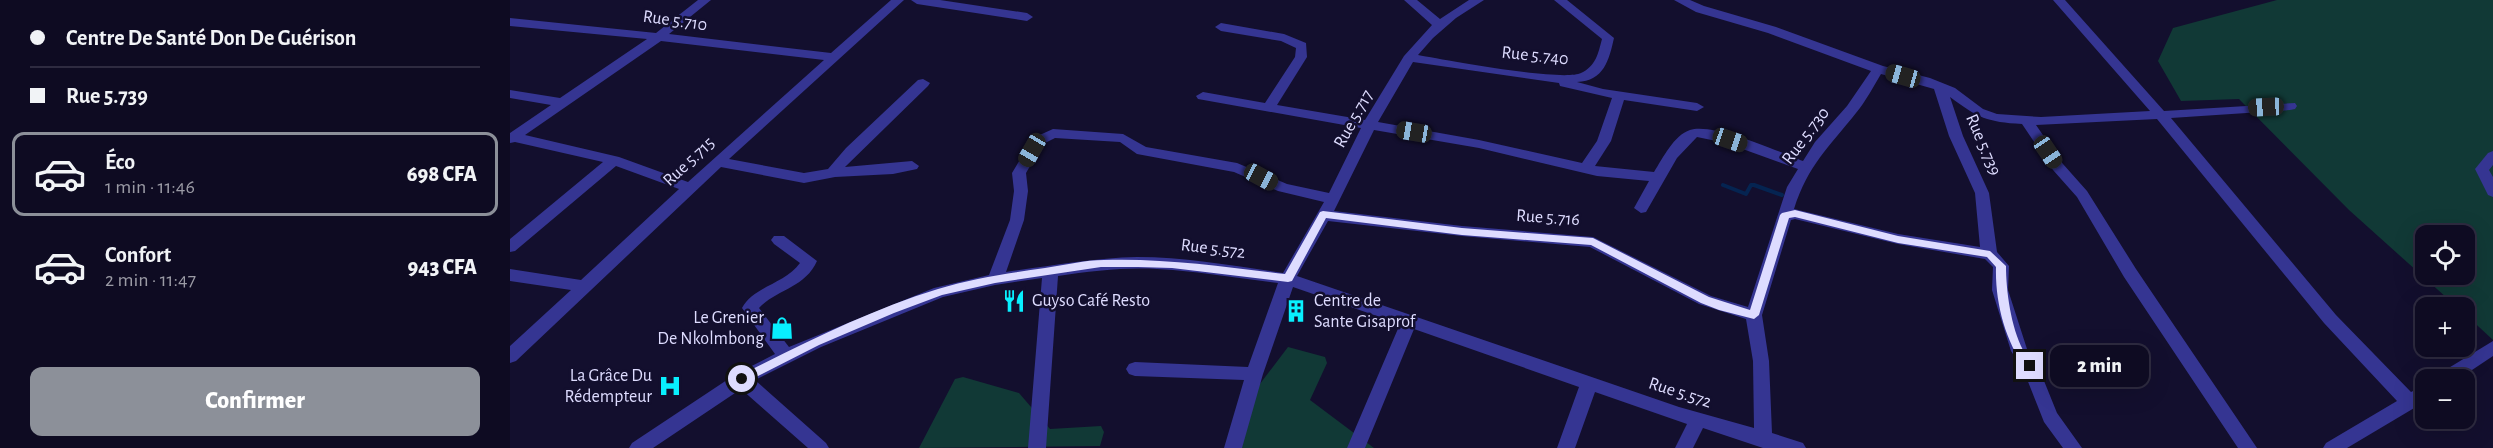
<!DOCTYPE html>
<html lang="fr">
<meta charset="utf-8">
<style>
:root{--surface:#0e0b22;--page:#17142a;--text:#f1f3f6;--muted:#9b9ba5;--line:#2e2b40;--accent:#8c9099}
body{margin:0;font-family:"Alegreya Sans",sans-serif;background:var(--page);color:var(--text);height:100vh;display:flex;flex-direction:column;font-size:22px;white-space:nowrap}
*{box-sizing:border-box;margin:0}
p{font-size:20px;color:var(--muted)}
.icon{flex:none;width:33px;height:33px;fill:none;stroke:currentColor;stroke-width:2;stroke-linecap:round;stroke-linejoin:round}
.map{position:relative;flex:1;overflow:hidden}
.side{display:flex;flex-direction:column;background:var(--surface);width:510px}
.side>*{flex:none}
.top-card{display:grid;align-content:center;height:132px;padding:0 30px;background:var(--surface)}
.fabs{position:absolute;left:1905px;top:225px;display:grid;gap:12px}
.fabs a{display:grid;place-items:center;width:60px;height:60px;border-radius:12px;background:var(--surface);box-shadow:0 6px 24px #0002,0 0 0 2px var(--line);font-size:30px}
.end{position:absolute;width:27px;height:27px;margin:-14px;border:8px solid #dedcff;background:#111;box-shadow:0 0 0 3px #111}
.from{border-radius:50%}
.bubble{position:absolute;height:42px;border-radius:12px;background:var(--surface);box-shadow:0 6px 24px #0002,0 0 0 2px var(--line);font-size:20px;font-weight:800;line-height:42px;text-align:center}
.car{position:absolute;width:18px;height:36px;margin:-18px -9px;border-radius:8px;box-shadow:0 0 4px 2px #0007;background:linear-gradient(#222 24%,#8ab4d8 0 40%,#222 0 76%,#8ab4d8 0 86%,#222 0)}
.top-card b{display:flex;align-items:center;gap:21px;height:57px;font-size:22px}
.top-card b+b{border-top:2px solid var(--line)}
.top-card i{width:15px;height:15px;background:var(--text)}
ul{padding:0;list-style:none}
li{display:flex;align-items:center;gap:18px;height:84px;margin:0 12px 9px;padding:0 18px;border:3px solid transparent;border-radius:12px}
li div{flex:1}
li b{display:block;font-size:22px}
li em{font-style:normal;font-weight:800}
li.current{border-color:var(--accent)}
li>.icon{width:54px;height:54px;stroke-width:1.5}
.button{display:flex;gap:12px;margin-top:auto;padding:12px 30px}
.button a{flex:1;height:69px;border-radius:12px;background:var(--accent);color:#fff;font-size:24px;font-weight:800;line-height:69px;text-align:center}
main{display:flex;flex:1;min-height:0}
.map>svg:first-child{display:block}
.green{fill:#113936;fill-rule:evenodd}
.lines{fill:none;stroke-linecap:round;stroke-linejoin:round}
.stream{stroke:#052451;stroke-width:4}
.minor{fill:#353592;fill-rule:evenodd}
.route{fill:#dedcff}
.labels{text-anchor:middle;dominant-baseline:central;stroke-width:5;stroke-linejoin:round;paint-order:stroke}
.street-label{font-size:18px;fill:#dedcff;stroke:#130f2e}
.poi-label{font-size:18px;fill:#dedcff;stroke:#130f2e;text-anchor:start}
</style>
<main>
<section class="side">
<div class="top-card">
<b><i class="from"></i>Centre De Santé Don De Guérison</b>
<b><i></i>Rue 5.739</b>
</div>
<ul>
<li class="current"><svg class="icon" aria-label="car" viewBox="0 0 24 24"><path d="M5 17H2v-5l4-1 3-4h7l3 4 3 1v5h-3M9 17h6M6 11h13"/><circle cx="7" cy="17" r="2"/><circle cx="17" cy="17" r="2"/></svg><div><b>Éco</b><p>1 min · 11:46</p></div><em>698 CFA</em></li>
<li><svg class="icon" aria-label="car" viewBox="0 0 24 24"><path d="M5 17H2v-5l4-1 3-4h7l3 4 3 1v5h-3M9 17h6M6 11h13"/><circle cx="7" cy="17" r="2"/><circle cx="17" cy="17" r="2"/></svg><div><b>Confort</b><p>2 min · 11:47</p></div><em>943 CFA</em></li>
</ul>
<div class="button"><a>Confirmer</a></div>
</section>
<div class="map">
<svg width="1983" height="448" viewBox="0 0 1983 448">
<rect width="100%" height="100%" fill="#130f2e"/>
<!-- green -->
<g class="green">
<path d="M1767,0H1983V340L1955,314L1954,308L1947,307L1839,210L1729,99L1671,101L1648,61L1663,28ZM1916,236H1954V274H1916Z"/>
<polygon points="778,347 815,357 817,363 800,400 864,448 724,448 740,397"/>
<polygon points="453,377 509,393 540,429 591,426 594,432 590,446 409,448 445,379"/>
</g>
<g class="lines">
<!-- stream -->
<polyline class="stream" points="1213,185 1236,194 1241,185 1244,185 1272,195"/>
<!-- minor -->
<g class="minor">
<path d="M188,0H201L159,34L321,53L381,0H394L219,159L294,173L318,169L336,148L408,80L413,79L420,83L418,86L335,167L402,161L409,166L407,169L383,174L325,177L294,183L211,167L6,361L0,363V346L61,290L0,281V269L71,280L169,189L106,166L5,251L0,252V239L93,162L5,142L0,143V133L41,105L0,98V90L50,98L137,39L0,26V18L146,33ZM151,41L314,60L178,182L109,157L15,135Z"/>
<polygon points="401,0 430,0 517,13 523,17 517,21 407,4"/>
<path d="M894,0H907L930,19L959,0H974L946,18L923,38L908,55C936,60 1052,82 1071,73C1086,66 1088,54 1092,39L1044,0H1057L1104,38C1099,60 1094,81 1067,82L1093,89L1187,103L1194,107L1187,111L1114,100L1101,141L1085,166L1144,172C1153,158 1164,135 1180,130C1202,122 1270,152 1293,161L1305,142L1337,106L1361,71L1258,33L1186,12L1164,0H1180L1194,6L1266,27L1373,66L1420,78L1445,88L1473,109L1487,114L1531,117L1640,111L1543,0H1555L1654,111L1785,103L1787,106L1785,109L1780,110L1661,118L1826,315L1901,392L1916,385V401L1837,448H1813L1816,443L1887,401L1814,323L1647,119L1526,125L1553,164L1577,191L1626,269L1747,448H1728L1614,277L1567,197L1543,170L1512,124C1477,122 1468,118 1440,97L1453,136L1479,193L1487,252L1499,266L1498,290L1517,349L1528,366L1547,413L1572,448H1553L1534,422L1513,369L1501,351L1482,290L1483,267L1475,259L1388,244L1285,219L1281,220L1252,315L1259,361L1262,433L1293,443L1296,448H1253L1193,428L1183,448H1165L1177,424L1085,392L1065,448H1047L1069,387L904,329L855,448H837L890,324L783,287L753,374L732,448H714L734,380L625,376L619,374L616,369L619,364L625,362L738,367L768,283C733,279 698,273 663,270C625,266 586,270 548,276L536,448H518L532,278L485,285L433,297L311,347L245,380L316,443L319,448H298L231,389L143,448H119L122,443L226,374L265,354L232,308C244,286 275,284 290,263L264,244L261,240L264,236H274L307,261C295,288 267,289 249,308L279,347L424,288L479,275L500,220L504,191L502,173L523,138L543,129L613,134L636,147L727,163L777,184L819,193L851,128L688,99L686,96L693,92L755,103L785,57L786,48L771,41L711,31L705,27L711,23L774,34L796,43L797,57L767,105L855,120L894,56L922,25ZM903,62L1049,83L1050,86L1102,98L1087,141L1072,163L969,140L868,122ZM1371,74L1424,89L1439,136L1465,193L1470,247L1388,234L1284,209C1298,165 1319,147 1346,113C1356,101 1363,87 1371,74ZM864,130L969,148L1087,176L1139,181L1124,208L1131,213L1136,212L1167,158L1187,137L1216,143L1288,169L1277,187L1238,307L1201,296L1083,237L952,226L824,211ZM545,138L610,142L627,154L724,172L768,191L814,202L773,273C725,266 676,257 627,257C583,258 539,266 496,272L514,220L518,191L516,173L533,144ZM818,221L952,236L1080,247L1189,304L1236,319L1243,361L1244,428L1169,407L787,276Z"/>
<polygon points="1983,151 1983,165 1979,170 1983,177 1983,197 1978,195 1965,169 1978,153"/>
<polygon points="1983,341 1983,356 1947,380 1925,380 1927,375"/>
</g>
</g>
<!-- route -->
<path class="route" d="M1285,210L1388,236L1480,251L1496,266C1496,291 1501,327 1513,350C1517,357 1526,361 1524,369H1516C1495,341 1485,302 1486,267L1477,257L1388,243L1285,217L1279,218L1249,315L1244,319L1209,310L1191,303L1081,245L952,235L816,218L782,281L778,282L662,268L628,267H591L485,283L432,295L384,313L309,345L236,382L232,383L226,379L228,376C293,344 359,310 428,289C463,278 500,273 535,268C555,265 575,260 594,260C655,258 715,267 775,274L810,212L813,211L952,228L1083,238L1199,297L1240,310L1270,215L1272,213Z"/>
<!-- icons -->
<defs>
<g id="restaurant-bare" transform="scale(1.8)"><path d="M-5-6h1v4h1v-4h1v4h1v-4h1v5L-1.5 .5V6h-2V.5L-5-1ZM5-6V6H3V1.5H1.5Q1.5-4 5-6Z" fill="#08f0ff" stroke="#130f2e" stroke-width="2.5" paint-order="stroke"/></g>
<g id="building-bare" transform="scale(1.8)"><path d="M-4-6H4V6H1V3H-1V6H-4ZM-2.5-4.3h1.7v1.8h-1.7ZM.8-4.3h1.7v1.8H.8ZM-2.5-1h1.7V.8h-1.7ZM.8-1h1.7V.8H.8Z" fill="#08f0ff" stroke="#130f2e" stroke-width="2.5" paint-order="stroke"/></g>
<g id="shop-bare" transform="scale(1.8)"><path d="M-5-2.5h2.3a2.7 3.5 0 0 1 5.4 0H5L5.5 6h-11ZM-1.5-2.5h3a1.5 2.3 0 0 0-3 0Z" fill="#08f0ff" stroke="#130f2e" stroke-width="2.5" paint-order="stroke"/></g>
<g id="hospital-bare" transform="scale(1.8)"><path d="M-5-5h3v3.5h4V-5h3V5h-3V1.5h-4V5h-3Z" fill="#08f0ff" stroke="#130f2e" stroke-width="2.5" paint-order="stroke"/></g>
</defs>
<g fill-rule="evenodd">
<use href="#restaurant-bare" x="504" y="301"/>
<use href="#building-bare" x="786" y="311"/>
<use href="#shop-bare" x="272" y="328"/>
<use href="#hospital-bare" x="160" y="386"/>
</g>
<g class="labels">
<!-- street labels -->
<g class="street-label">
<text transform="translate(165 21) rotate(8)">Rue 5.710</text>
<text transform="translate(1025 56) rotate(6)">Rue 5.740</text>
<text transform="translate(844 119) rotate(-61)">Rue 5.717</text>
<text transform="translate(1296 136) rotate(-53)">Rue 5.730</text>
<text transform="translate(1473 145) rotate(67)">Rue 5.739</text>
<text transform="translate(179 162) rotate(-43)">Rue 5.715</text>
<text transform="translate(1038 218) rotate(4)">Rue 5.716</text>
<text transform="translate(703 249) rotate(7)">Rue 5.572</text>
<text transform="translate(1170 393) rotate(18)">Rue 5.572</text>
</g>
<!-- poi labels -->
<g class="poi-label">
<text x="522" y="301">Guyso Café Resto</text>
<text x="804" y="301">Centre de<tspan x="804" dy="21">Sante Gisaprof</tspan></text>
<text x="254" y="318" text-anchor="end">Le Grenier<tspan x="254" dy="21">De Nkolmbong</tspan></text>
<text x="142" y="376" text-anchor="end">La Grâce Du<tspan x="142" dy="21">Rédempteur</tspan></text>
</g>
</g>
</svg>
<div class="fabs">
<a><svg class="icon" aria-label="locate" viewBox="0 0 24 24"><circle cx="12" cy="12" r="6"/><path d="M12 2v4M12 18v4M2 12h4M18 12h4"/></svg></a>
<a>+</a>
<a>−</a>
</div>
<i class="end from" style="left:232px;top:379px"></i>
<i class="end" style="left:1520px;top:366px"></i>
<div class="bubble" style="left:1540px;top:345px;width:99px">2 min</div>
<i class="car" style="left:1393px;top:76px;rotate:286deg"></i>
<i class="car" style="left:1756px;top:107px;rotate:267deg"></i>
<i class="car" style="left:904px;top:132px;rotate:280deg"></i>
<i class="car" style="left:1220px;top:140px;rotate:109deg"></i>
<i class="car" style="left:522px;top:150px;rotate:210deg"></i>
<i class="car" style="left:1538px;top:152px;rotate:146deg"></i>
<i class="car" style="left:751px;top:177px;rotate:118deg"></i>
</div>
</main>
